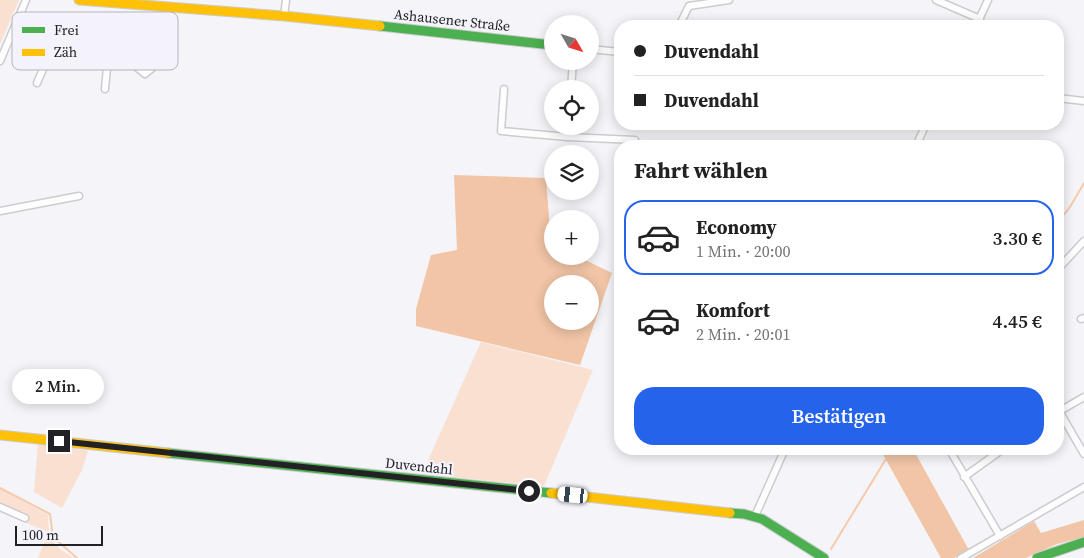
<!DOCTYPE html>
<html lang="de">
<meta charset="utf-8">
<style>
:root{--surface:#fff;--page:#f2f2f2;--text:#222;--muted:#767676;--line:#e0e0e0;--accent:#2563eb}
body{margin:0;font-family:"Source Serif 4",serif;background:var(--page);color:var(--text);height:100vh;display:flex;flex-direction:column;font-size:19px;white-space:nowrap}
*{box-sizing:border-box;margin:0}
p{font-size:16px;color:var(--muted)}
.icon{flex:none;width:28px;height:28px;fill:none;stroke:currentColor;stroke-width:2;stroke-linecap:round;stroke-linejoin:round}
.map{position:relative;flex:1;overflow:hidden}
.panel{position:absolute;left:614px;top:140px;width:450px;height:315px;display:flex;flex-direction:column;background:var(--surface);border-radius:20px;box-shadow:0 2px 12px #0003}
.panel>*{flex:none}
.top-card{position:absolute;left:614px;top:20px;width:450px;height:110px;border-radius:20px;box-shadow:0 2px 12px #0003;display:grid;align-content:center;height:110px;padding:0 20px;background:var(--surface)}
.needle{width:32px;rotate:129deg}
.tools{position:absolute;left:544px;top:15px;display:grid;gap:10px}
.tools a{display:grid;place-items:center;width:55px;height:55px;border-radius:50%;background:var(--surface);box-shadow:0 2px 12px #0003;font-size:25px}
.scale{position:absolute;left:15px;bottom:12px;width:88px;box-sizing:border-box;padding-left:5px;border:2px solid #222225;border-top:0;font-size:14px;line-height:18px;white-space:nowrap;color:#222225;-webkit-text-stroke:4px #f4f2fb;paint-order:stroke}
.end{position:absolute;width:22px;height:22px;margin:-11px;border:6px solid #222225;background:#fff;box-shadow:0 0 0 2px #fff}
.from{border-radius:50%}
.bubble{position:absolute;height:35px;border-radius:18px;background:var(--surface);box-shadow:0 2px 12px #0003;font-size:16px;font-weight:600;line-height:35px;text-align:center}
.car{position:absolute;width:15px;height:30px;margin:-15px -8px;border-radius:6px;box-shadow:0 0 4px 1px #0007;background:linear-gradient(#fff 24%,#345 0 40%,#fff 0 76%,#345 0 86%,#fff 0)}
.top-card b{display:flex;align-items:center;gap:18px;height:48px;font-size:19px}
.top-card b+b{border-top:1px solid var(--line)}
.top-card i{width:12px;height:12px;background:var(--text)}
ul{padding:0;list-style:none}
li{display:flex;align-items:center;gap:15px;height:75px;margin:0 10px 8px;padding:0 10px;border:2px solid transparent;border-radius:20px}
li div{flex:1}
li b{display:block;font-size:19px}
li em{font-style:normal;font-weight:600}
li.on{border-color:var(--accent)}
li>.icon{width:45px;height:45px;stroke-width:1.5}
h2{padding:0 20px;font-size:22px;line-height:60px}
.cta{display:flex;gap:10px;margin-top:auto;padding:10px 20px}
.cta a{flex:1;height:58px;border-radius:20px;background:var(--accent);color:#fff;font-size:20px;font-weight:600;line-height:58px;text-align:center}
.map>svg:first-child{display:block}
.green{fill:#f9e0d1}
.forest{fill:#f1c5a6;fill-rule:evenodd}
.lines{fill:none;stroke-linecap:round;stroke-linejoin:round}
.stream{stroke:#f7caab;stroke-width:2}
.street-casing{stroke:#cccccf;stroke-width:9}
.fast-casing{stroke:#cccccf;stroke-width:11}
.slow-casing{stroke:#cccccf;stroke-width:11}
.street{stroke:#fefdfe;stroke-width:6}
.fast{stroke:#4caf50;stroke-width:9}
.slow{stroke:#ffc107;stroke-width:9}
.route{stroke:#222225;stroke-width:6}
.labels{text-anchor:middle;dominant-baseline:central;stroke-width:4.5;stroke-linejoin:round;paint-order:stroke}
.street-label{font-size:14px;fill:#222225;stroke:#f4f2fb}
.key{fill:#f4f2fb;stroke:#b5b4bb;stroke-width:1}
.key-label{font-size:14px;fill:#222225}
</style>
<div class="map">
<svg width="1084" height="558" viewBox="0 0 1084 558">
<rect width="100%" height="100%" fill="#f5f4f9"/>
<!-- green -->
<g class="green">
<polygon points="0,0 19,0 0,44"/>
<polygon points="481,342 593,370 544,486 422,474"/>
<polygon points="38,443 88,451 82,470 62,508 34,492"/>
<path d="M0,489L48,515C49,542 52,544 74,558H38L48,532L24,522L27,515L0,505Z"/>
</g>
<!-- forest -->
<g class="forest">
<path d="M454,175L546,178L552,256H577L612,273L580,365L416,326V309L431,255L457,250ZM552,284H590V321H552Z"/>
<polygon points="880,449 913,449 969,550 954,558 941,558"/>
<polygon points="1084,520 1084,537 1057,544 1026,558 973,558 1034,521 1041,533"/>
</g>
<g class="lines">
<!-- stream -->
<g class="stream">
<polyline points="1058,222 1070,207 1084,183"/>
<polyline points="0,488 50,514 53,537 77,558"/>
<polyline points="831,549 889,454 888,449"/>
</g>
<!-- street casing -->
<g class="street-casing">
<g id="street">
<polyline points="936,0 980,19"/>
<polyline points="284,16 286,0"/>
<polyline points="17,22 29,29 46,55 134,65 145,74 162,60 151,49 134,65"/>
<polyline points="679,26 689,6 729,0"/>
<polyline points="976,26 988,0"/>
<polyline points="590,49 620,52"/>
<polyline points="0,61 26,0"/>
<polyline points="37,83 49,55"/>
<polyline points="105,89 110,35 132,35"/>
<polyline points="504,89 501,131 568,137"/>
<polyline points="571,89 573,61"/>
<polyline points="1058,98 1084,101"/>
<polyline points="569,126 568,137 635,140"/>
<polyline points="916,146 926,124"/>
<polyline points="0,211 79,196"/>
<polyline points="1058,269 1084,241"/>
<polyline points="1081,319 1084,318"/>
<polyline points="1058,409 1084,454"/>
<polyline points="1058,412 1084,397"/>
<polyline points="949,449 1000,536"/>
<polyline points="964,477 1003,449"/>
<polyline points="0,507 25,518"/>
<polyline points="755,516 785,449"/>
<polyline points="961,558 1084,487"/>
</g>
</g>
<!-- fast casing -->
<g class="fast-casing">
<g id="fast">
<polyline points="380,26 552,45"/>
<polyline points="168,453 551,493"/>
<polyline points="730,513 744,514 762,519 824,558"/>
<polyline points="1037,558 1084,542"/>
</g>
</g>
<!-- slow casing -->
<g class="slow-casing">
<g id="slow">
<polyline points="79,0 284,16 380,26"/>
<polyline points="0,435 168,453"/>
<polyline points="551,493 730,513"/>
</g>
</g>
<!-- street -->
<use href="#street" class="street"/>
<!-- fast -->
<use href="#fast" class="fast"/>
<!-- slow -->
<use href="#slow" class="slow"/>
</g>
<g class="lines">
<!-- route -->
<polyline class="route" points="59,441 529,491"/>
</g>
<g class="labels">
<!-- street labels -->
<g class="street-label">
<text transform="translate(452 20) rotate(6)">Ashausener Straße</text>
<text transform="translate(419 466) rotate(6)">Duvendahl</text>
</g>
</g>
<!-- legend -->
<rect x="12" y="12" width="166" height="58" rx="8" class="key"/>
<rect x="22" y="27" width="23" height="6" fill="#4caf50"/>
<rect x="22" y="49" width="23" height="7" fill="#ffc107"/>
<g class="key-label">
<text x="54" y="35">Frei</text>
<text x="54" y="57">Zäh</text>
</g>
</svg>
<div class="tools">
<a><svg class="needle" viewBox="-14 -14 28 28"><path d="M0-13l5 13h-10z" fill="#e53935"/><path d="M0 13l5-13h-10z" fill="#767676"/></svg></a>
<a><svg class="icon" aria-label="locate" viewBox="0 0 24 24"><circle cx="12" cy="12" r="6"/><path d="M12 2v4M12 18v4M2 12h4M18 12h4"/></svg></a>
<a><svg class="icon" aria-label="layers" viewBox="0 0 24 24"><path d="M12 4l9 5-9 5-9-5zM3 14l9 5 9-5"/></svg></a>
<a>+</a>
<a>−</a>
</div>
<div class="scale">100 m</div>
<i class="end from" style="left:529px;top:491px"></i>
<i class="end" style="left:59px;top:441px"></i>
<div class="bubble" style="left:12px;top:369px;width:92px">2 Min.</div>
<i class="car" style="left:573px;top:495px;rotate:276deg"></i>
<div class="top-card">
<b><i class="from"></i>Duvendahl</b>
<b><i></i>Duvendahl</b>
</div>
<section class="panel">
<h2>Fahrt wählen</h2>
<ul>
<li class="on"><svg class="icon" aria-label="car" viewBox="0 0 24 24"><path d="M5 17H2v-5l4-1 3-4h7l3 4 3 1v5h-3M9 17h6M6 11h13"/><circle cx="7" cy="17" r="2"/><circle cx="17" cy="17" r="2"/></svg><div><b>Economy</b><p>1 Min. · 20:00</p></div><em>3.30 €</em></li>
<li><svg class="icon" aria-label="car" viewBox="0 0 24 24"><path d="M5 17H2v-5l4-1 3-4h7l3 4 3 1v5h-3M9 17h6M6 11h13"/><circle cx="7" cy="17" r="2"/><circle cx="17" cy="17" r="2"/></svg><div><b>Komfort</b><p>2 Min. · 20:01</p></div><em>4.45 €</em></li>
</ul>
<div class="cta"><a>Bestätigen</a></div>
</section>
</div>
